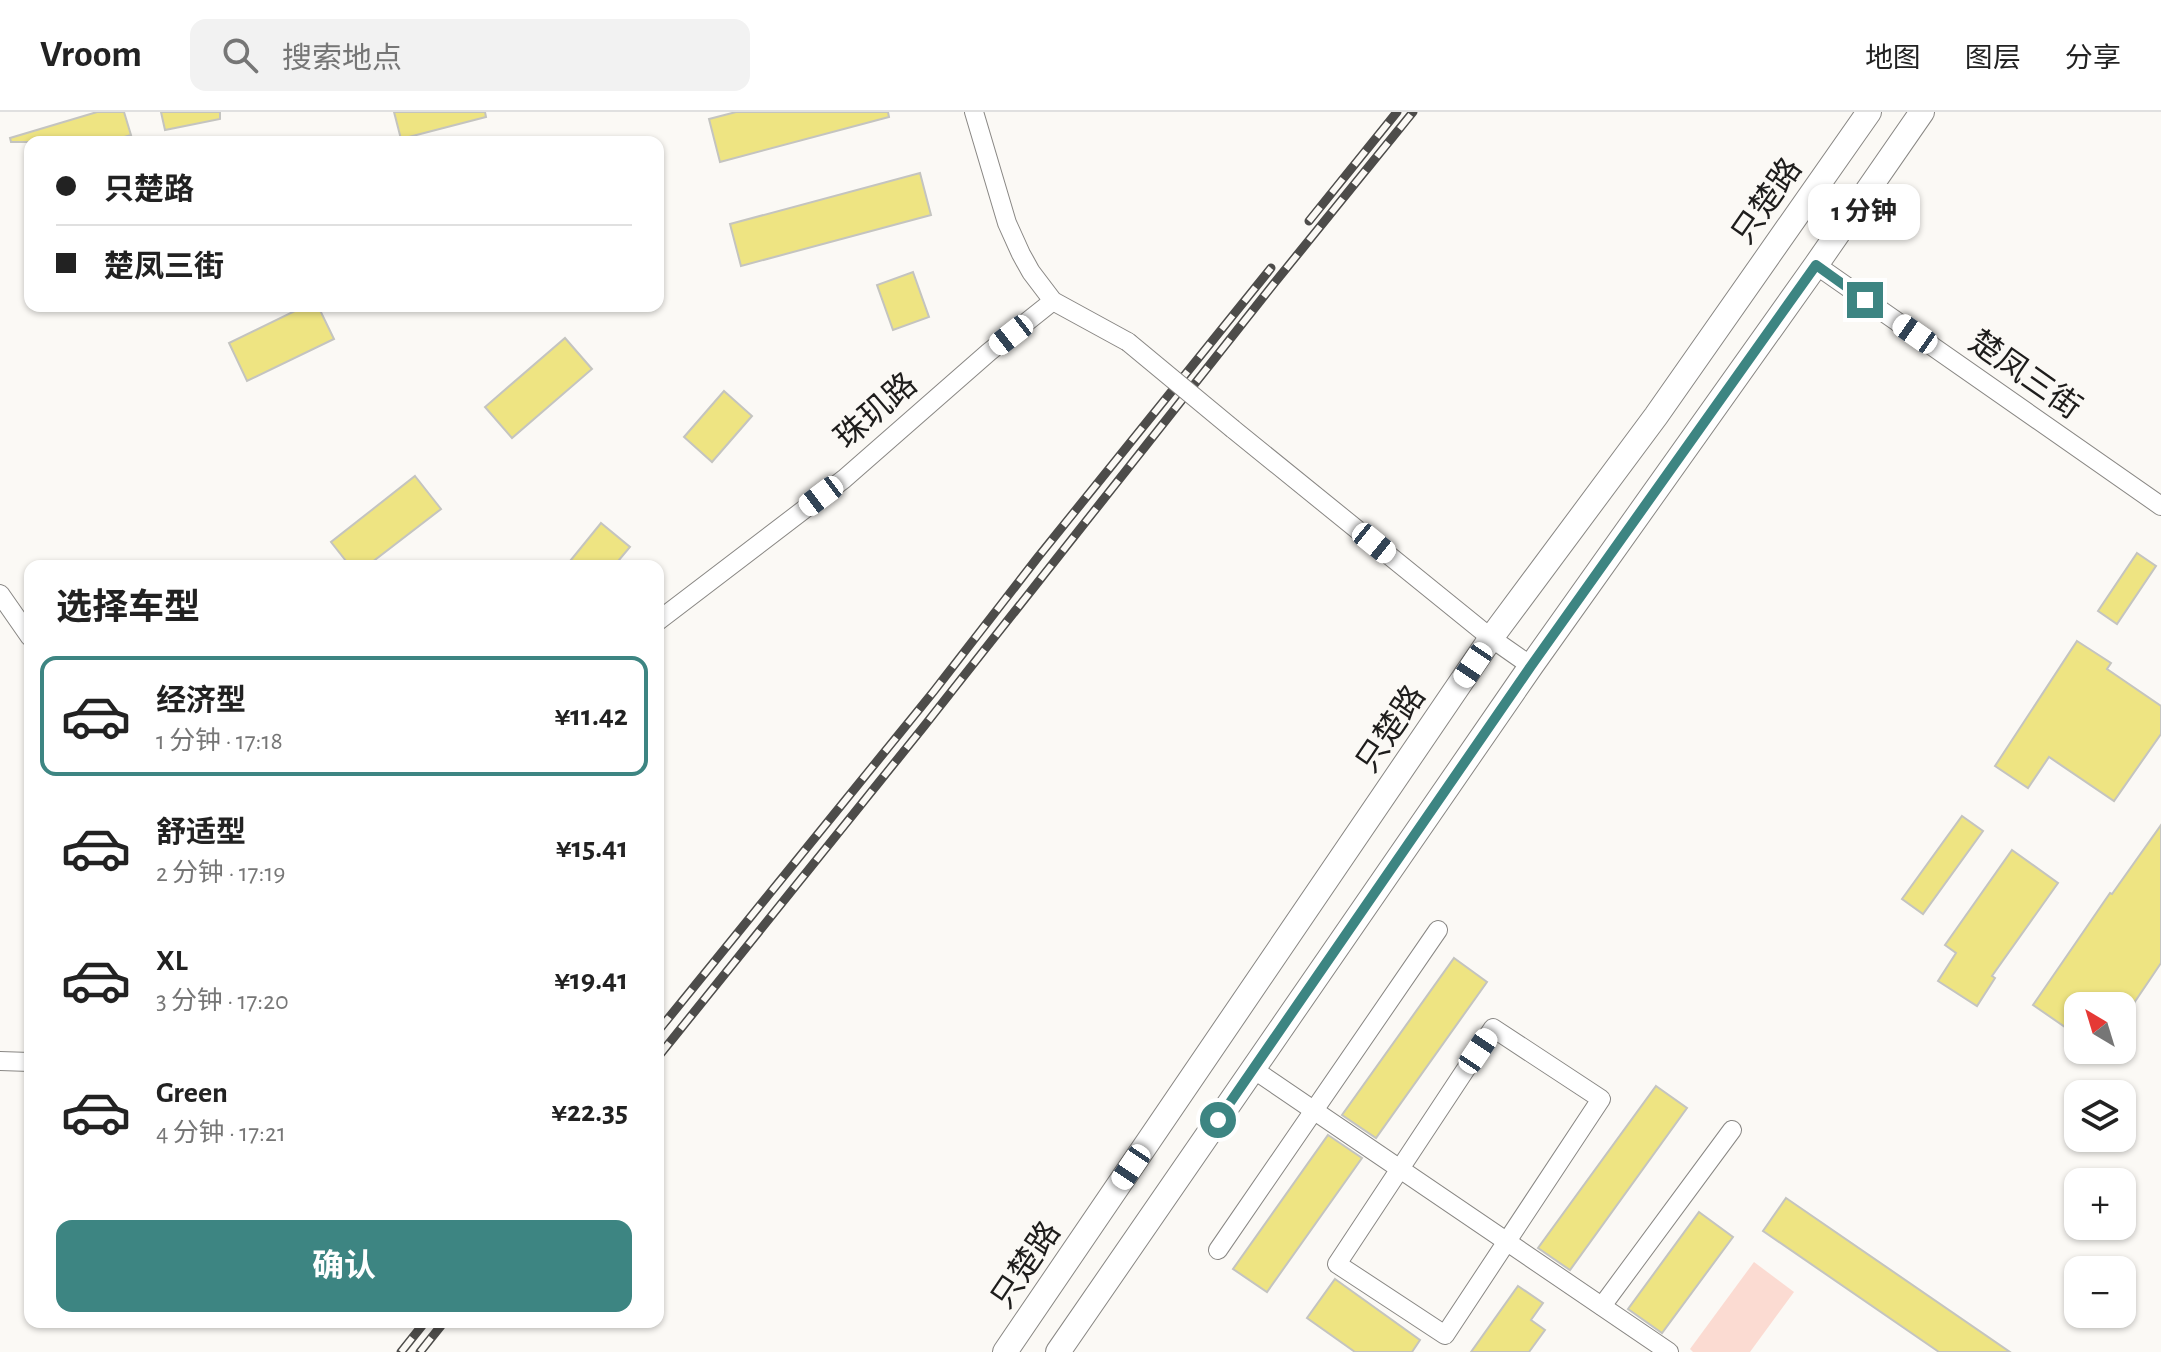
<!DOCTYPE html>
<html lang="zh">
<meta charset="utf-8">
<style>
:root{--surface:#fff;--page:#f2f2f2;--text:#222;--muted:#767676;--line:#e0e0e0;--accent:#3d8582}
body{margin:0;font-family:"Alegreya Sans","Noto Sans SC",sans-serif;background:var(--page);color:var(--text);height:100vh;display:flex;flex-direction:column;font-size:30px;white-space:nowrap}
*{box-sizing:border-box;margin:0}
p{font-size:26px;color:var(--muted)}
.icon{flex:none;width:44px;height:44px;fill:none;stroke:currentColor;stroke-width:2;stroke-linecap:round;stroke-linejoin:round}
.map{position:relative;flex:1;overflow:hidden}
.details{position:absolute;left:24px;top:448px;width:640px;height:768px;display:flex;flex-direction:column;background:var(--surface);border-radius:16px;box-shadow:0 2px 6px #0004}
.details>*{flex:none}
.top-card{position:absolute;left:24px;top:24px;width:640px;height:176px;border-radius:16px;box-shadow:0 2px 6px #0004;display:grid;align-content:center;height:176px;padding:0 32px;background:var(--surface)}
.needle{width:52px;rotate:322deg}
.tools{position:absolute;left:2064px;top:880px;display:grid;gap:16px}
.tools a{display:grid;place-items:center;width:72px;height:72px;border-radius:16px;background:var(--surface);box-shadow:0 2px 6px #0004;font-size:40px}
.end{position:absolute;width:36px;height:36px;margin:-18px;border:10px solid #3d8582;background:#fff;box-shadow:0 0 0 4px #fff}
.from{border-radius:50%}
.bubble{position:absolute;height:56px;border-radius:16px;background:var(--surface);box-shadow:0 2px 6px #0004;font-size:26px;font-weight:700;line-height:56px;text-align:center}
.car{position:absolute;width:24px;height:48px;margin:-24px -12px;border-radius:10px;box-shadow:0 0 6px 2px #0007;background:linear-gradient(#fff 24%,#345 0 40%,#fff 0 76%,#345 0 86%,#fff 0)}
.top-card b{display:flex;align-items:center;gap:28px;height:76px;font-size:30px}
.top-card b+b{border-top:2px solid var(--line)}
.top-card i{width:20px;height:20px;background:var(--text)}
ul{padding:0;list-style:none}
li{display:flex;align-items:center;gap:24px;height:120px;margin:0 16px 12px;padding:0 16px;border:4px solid transparent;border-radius:16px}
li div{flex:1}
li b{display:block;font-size:30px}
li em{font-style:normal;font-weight:700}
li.selected{border-color:var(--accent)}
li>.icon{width:72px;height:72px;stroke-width:1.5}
h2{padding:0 32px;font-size:36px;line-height:96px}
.action{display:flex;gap:16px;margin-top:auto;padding:16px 32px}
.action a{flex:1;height:92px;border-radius:16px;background:var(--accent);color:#fff;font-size:32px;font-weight:700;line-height:92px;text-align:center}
header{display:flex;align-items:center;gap:48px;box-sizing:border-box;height:112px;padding:0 40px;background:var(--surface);border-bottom:2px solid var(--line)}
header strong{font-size:38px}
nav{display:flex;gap:44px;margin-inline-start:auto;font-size:28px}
.search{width:560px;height:72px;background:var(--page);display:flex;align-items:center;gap:20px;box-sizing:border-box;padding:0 28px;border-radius:16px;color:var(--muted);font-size:30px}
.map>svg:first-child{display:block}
.green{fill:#fbdbd2}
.building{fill:#eee482;stroke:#c4c4c0;stroke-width:2}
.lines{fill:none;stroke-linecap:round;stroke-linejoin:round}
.minor-casing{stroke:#898784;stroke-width:20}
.major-casing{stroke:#898784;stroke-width:26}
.minor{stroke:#fff;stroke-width:18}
.major{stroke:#fff;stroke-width:24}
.rail-casing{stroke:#4d4c4a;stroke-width:9}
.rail{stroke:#fbf9f5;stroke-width:6;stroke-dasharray:18;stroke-linecap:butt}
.minor-bridge-casing{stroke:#898784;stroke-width:20;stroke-linecap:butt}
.minor-bridge{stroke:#fff;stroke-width:18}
.route{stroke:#3d8582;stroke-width:10}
.labels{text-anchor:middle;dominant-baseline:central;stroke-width:6;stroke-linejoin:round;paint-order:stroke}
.street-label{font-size:32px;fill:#1e1d1c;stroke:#fbf9f5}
</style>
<header>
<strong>Vroom</strong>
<div class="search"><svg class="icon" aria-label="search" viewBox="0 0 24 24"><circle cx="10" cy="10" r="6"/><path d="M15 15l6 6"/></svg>搜索地点</div>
<nav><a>地图</a><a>图层</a><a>分享</a></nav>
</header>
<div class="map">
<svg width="2161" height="1240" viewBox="0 0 2161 1240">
<rect width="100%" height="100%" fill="#fbf9f5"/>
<!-- green -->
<polygon class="green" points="1754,1150 1794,1180 1750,1240 1693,1240 1690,1237"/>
<!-- building -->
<g class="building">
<polygon points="97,0 124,0 131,23 108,30 11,30 10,26"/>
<polygon points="161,0 220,0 220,7 165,18"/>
<polygon points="394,0 485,0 486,5 401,27"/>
<polygon points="736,0 888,0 889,5 720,50 709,7"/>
<polygon points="920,61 931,103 741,154 730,112"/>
<polygon points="913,160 929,205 893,218 877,173"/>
<polygon points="305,194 318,194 334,227 247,269 229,231"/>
<polygon points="565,226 592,257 512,326 485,295"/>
<polygon points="724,279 752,304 712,350 684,325"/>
<polygon points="415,364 441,397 367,454 350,454 331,430"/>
<polygon points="601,411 630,435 614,454 566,454"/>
<polygon points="2137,441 2156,454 2117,512 2098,499"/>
<polygon points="2077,529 2111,551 2107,557 2161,594 2161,622 2114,689 2049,645 2028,676 1995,654"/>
<polygon points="1962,704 1983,719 1923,802 1902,787"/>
<polygon points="2161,713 2161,851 2132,894 2078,894 2078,924 2033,893 2110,781 2112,782"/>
<polygon points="2012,738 2058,771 1992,864 1995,866 1977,894 1938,869 1956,841 1945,833"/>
<polygon points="1454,846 1487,870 1376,1026 1342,1003"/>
<polygon points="1656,974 1687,996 1570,1158 1538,1136"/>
<polygon points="1328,1023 1362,1046 1267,1180 1233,1157"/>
<polygon points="1786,1086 2010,1240 1939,1240 1763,1119"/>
<polygon points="1699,1100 1733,1125 1662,1221 1628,1197"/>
<polygon points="1335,1167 1420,1228 1412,1240 1355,1240 1307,1206"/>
<polygon points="1518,1174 1543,1191 1531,1208 1545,1218 1529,1240 1471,1240"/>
</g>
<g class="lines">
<!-- minor casing -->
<g class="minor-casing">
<g id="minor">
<polyline points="974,0 1007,111 1021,142 1031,160 1053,189 1128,230"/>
<polyline points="1816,153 2161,394"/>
<polyline points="1233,317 1491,526 1531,554"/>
<polyline points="0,482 30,525"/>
<polyline points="658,509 844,367 989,240 1053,189"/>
<polygon points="1493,916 1601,987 1445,1223 1337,1152"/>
<polyline points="0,949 30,950"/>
<polyline points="1253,957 1669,1240"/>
<polyline points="1218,1138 1438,818"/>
<polyline points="1602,1194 1732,1018"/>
</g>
</g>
<!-- major casing -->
<g class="major-casing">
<g id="major">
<polyline points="1005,1240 1491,526 1656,304 1869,0"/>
<polyline points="1058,1240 1531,554 1816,153 1922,0"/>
</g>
</g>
<!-- minor -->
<use href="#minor" class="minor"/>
<!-- major -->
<use href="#major" class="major"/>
<!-- rail casing -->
<g class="rail-casing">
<g id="rail">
<polyline points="1309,109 1397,0"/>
<polyline points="658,919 934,579 1038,445 1271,156"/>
<polyline points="658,945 925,613 1276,169 1413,0"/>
<polyline points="401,1240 425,1210"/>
<polyline points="420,1240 444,1210"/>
</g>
</g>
<!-- rail -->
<use href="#rail" class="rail"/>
<!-- minor-bridge casing -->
<g class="minor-bridge-casing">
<polyline id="minor-bridge" points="1128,230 1233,317"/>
</g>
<!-- minor-bridge -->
<use href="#minor-bridge" class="minor-bridge"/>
</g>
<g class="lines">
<!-- route -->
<polyline class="route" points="1218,1008 1531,554 1816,153 1865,188"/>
</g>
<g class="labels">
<!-- street labels -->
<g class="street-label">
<text transform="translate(1767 89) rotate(-55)">只楚路</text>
<text transform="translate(2025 263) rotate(35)">楚凤三街</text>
<text transform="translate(876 299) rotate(-41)">珠玑路</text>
<text transform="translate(1391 617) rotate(-56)">只楚路</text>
<text transform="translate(1026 1153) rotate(-56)">只楚路</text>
</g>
</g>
</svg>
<div class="tools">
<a><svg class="needle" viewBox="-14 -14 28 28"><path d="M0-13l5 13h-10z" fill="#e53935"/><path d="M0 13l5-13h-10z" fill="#767676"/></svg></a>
<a><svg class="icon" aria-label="layers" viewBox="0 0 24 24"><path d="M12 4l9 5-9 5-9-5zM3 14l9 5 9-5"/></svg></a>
<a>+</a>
<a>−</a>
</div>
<i class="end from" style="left:1218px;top:1008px"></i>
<i class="end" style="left:1865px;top:188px"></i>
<div class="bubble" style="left:1808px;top:72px;width:112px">1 分钟</div>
<i class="car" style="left:1915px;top:222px;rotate:305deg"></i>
<i class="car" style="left:1011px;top:223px;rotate:232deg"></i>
<i class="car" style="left:821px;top:384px;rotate:233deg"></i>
<i class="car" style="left:1374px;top:431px;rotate:129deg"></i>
<i class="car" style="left:1473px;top:553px;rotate:214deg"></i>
<i class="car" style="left:1478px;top:939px;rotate:34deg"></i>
<i class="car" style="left:1131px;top:1055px;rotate:214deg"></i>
<div class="top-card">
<b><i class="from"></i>只楚路</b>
<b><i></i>楚凤三街</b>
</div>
<section class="details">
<h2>选择车型</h2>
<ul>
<li class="selected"><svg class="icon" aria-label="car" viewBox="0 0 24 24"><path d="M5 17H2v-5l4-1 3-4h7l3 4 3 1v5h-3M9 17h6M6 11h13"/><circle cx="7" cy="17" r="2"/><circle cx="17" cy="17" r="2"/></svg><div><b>经济型</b><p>1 分钟 · 17:18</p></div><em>¥11.42</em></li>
<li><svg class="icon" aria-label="car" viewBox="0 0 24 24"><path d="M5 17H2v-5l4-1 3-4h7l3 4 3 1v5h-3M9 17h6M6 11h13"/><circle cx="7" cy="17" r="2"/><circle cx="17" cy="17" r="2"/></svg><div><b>舒适型</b><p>2 分钟 · 17:19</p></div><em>¥15.41</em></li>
<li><svg class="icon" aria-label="car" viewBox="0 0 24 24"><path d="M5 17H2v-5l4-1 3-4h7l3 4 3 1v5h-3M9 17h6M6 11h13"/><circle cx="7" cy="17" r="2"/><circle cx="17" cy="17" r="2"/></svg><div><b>XL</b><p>3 分钟 · 17:20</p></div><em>¥19.41</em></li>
<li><svg class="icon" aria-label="car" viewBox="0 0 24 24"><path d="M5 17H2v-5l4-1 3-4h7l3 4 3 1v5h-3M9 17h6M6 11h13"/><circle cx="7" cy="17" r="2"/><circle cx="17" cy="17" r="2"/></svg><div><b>Green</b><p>4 分钟 · 17:21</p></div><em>¥22.35</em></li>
</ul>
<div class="action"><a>确认</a></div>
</section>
</div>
